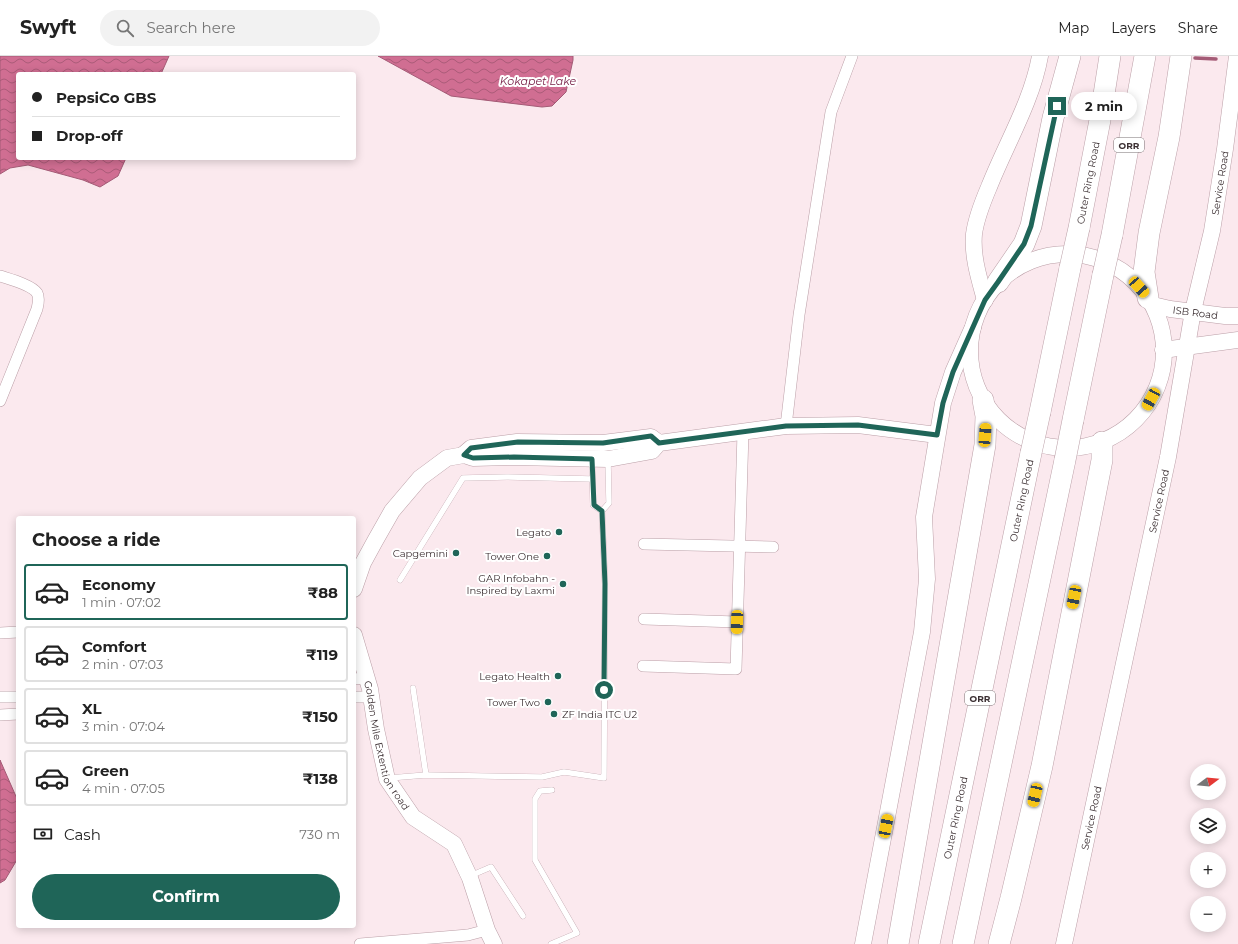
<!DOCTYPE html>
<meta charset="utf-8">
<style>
:root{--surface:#fff;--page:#f2f2f2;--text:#222;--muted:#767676;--line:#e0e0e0;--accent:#1f6558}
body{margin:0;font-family:Montserrat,sans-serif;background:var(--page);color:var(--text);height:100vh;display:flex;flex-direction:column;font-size:15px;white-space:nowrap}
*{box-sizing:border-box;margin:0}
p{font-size:13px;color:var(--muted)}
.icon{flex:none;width:22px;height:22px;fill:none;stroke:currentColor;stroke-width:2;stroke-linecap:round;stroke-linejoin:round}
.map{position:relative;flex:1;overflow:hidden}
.side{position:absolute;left:16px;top:460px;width:340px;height:412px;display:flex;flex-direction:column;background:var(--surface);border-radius:4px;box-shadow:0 2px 10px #0003}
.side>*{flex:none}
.guide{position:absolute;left:16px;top:16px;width:340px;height:88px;border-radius:4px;box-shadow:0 2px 10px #0003;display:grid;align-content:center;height:88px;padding:0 16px;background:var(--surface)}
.needle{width:26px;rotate:74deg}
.buttons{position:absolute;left:1190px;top:708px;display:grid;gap:8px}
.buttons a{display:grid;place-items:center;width:36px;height:36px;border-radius:50%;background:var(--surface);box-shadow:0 2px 10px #0003;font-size:20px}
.end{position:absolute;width:18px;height:18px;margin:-9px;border:5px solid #1f6558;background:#fff;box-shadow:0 0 0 2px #fff}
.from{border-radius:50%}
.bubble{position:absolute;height:28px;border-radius:14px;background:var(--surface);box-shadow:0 2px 10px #0003;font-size:13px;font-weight:700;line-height:28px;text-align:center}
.car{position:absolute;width:12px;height:24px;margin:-12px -6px;border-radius:5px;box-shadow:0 0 3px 1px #0007;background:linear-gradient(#f5c518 24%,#345 0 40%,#f5c518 0 76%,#345 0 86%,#f5c518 0)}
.guide b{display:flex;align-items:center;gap:14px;height:38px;font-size:15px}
.guide b+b{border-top:1px solid var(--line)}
.guide i{width:10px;height:10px;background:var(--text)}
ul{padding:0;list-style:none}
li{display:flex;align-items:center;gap:12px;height:56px;margin:0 8px 6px;padding:0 8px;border:2px solid var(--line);border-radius:4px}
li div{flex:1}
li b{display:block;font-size:15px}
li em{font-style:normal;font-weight:700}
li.current{border-color:var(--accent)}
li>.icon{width:36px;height:36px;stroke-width:1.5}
h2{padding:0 16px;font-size:18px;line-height:48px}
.pay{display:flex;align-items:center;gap:10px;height:44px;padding:0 16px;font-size:15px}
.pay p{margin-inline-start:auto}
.action{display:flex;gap:8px;margin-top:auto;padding:8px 16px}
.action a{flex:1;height:46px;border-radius:24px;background:var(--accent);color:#fff;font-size:16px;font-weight:700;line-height:46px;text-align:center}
header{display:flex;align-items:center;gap:24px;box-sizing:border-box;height:56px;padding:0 20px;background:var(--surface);border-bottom:1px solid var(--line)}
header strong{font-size:19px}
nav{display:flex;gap:22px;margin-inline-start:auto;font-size:14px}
.search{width:280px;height:36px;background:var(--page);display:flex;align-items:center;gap:10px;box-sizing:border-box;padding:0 14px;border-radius:22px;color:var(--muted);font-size:15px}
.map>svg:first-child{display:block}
.water{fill:url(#water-waves);stroke:#a45b76}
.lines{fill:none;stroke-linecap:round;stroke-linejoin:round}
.stream{stroke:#a45b76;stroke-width:3.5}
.lane-casing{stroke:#bb9fa7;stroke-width:6}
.street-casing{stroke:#bb9fa7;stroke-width:12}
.secondary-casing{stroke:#bb9fa7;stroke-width:17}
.highway-casing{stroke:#bb9fa7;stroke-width:22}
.lane{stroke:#fff;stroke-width:5.5}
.street{stroke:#fff;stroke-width:11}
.secondary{stroke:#fff;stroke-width:16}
.highway{stroke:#fff;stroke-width:21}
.highway-bridge-casing{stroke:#bb9fa7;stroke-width:22;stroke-linecap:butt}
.highway-bridge{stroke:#fff;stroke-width:21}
.route{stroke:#1f6558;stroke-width:5}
.poi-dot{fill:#1f6558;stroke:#fff;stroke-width:1.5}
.labels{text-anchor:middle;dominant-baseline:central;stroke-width:4;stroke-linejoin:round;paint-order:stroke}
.shield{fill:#fff;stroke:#766e70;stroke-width:1}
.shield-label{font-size:9px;font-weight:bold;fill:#3c3033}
.street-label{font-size:10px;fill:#3c3033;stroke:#fff}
.poi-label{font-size:10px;fill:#3c3033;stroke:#fff;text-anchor:end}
.water-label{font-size:11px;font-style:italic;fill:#751b43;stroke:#fff}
</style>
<header>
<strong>Swyft</strong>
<div class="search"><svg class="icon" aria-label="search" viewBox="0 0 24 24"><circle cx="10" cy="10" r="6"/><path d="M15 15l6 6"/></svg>Search here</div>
<nav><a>Map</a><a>Layers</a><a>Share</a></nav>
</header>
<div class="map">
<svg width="1238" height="888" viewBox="0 0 1238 888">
<defs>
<pattern id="water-waves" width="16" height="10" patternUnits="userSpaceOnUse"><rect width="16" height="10" fill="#d06e92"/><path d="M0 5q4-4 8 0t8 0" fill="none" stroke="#aa5b78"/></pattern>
</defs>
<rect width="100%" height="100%" fill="#fbe9ee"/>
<!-- water -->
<g class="water">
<polygon points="0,0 169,0 161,18 18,18 18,102 126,102 118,120 100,131 83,124 28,109 10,112 0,118"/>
<polygon points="378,0 573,0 573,4 566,36 552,50 542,51 451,40"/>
<polygon points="0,704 18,745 18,802 5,824 0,827"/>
</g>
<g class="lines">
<!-- stream -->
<polyline class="stream" points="1195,2 1216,3"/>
<!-- lane casing -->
<g class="lane-casing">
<g id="lane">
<polyline points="592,404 593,449 602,455 609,447 608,405"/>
<polyline points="400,524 463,422 507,421 592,423"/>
<polyline points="413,632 426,719"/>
<polyline points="389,722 426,719 542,721 564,716 604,722 605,528 602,455"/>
<polyline points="470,820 491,811 523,860"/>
<polyline points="551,888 577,877 535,804 535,743 540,735 552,734"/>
</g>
</g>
<!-- street casing -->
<g class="street-casing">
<g id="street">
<path d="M0,220C9,223 32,229 37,237C40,242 38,248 37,253L0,345"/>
<polyline points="786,370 799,259 831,56 852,0"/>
<polyline points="644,488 773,491"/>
<polyline points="644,563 737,566"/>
<polyline points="0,577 18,576"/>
<polyline points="643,610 736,613 743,376"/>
<polyline points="354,623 366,622"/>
<polyline points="1,641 18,641"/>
<polyline points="354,641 371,641"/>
<polyline points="0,659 18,658"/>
<polyline points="360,888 468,879 487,874"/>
</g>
</g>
<!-- secondary casing -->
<g class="secondary-casing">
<g id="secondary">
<circle cx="1067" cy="295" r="97"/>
<path d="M985,244C979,222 972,200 974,178C976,163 983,145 989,131C1006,88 1032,45 1040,0"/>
<path id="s1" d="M1153,249L1170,253L1225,260H1238"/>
<polyline points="1163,294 1238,284"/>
<polyline points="464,398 471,392 517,386 603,387 651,381 659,387"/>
<polyline points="354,533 363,507 375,485 392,455 420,422 447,402 464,399 473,402 514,401 608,403 652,395 659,387 786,370 858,369 937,379"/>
<path id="s2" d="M354,579L370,633L376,673L387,723L413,761L454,788L470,822L487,874L494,888"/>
<polyline points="863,888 922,576 927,523 924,461 943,347 953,316 973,271"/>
<path id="s3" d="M1064,888L1168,401L1193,255L1212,175L1225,93L1237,0"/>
</g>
</g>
<!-- highway casing -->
<g class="highway-casing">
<g id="highway">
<path id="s4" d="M1079,172L1100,64L1110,0"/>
<polyline points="1112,179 1145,0"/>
<polyline points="998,226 1024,188 1031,170 1053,62 1070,0"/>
<polyline points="1148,242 1144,216 1149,177 1169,81 1181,0"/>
<polyline points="1040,356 1070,212"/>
<polyline points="1073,364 1103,219"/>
<polyline points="898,888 985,389 986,360 983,344"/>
<path id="s5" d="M929,888L1031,397"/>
<polyline points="963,888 1065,404"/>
<polyline points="999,888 1011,842 1042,710 1102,404 1102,386"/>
</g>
</g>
<!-- lane -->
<use href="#lane" class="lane"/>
<!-- street -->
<use href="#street" class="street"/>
<!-- secondary -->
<use href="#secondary" class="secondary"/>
<!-- highway -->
<use href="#highway" class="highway"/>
<!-- highway-bridge casing -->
<g class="highway-bridge-casing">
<g id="highway-bridge">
<polyline points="1070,212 1079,172"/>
<polyline points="1103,219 1112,179"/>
<polyline points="1031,397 1040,356"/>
<polyline points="1065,404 1073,364"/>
</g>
</g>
<!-- highway-bridge -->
<use href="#highway-bridge" class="highway-bridge"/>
</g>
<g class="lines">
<!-- route -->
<polyline class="route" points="604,634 605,528 602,455 594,449 592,403 514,401 473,402 464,399 471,392 518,386 603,387 651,380 659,387 786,370 858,369 937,379 943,347 953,316 985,244 998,226 1024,188 1031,170 1057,50"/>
</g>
<!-- markers -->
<g class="poi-dot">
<circle cx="559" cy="476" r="4"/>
<circle cx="456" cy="497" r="4"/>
<circle cx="547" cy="500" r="4"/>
<circle cx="563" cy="528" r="4"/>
<circle cx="558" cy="620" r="4"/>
<circle cx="548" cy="646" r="4"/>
<circle cx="554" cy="658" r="4"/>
</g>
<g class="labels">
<!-- shield labels -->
<g class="shield">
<rect x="1114" y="82" width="30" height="14" rx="3"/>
<rect x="965" y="635" width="30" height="14" rx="3"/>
</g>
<g class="shield-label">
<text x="1129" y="89">ORR</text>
<text x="980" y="642">ORR</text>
</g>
<!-- street labels -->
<g class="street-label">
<text stroke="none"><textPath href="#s4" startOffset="46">Outer Ring Road</textPath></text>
<text stroke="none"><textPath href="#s3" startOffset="777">Service Road</textPath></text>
<text stroke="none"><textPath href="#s1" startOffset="43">ISB Road</textPath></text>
<text stroke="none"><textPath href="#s5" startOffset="453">Outer Ring Road</textPath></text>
<text stroke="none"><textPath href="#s3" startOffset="453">Service Road</textPath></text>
<text stroke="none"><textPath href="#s2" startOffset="116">Golden Mile Extention road</textPath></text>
<text stroke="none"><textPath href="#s5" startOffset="129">Outer Ring Road</textPath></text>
<text stroke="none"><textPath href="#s3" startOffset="129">Service Road</textPath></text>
</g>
<!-- poi labels -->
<g class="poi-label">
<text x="551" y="476">Legato</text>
<text x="448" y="497">Capgemini</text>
<text x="539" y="500">Tower One</text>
<text x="555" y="522">GAR Infobahn -<tspan x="555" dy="12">Inspired by Laxmi</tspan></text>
<text x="550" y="620">Legato Health</text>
<text x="540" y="646">Tower Two</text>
<text x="562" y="658" text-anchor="start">ZF India ITC U2</text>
</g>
<!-- water labels -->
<g class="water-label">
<text x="538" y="25">Kokapet Lake</text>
</g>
</g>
</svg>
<div class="buttons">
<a><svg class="needle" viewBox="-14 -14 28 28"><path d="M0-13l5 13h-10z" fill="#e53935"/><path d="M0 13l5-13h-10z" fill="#767676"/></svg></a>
<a><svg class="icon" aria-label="layers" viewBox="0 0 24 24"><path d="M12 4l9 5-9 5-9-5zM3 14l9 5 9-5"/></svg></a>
<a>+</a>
<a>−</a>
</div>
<i class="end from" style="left:604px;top:634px"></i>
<i class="end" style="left:1057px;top:50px"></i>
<div class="bubble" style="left:1071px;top:36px;width:66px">2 min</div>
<i class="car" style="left:1139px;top:231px;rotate:138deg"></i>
<i class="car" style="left:1151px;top:343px;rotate:209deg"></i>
<i class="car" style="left:985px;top:379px;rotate:4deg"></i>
<i class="car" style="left:1074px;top:541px;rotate:191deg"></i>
<i class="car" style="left:737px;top:566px;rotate:182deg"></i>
<i class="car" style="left:1035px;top:739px;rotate:193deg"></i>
<i class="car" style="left:886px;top:770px;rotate:11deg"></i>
<div class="guide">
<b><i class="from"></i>PepsiCo GBS</b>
<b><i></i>Drop-off</b>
</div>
<section class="side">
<h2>Choose a ride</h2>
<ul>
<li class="current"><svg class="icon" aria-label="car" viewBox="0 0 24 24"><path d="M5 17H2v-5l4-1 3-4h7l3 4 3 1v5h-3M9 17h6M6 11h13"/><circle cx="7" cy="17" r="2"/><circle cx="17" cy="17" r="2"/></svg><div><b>Economy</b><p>1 min · 07:02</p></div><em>₹88</em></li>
<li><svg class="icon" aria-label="car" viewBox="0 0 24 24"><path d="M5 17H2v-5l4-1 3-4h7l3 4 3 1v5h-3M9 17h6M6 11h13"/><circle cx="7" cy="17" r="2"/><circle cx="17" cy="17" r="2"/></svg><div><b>Comfort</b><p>2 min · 07:03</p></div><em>₹119</em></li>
<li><svg class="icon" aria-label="car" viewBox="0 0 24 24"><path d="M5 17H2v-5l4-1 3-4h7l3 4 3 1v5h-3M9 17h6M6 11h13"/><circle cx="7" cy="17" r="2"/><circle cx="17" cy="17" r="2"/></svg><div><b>XL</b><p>3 min · 07:04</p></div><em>₹150</em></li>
<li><svg class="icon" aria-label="car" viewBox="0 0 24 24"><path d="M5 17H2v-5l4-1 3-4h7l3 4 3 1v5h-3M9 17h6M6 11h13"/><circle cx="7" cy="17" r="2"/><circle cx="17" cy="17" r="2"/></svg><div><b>Green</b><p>4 min · 07:05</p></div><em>₹138</em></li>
</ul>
<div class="pay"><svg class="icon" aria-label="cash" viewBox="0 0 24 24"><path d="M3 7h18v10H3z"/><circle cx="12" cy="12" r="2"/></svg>Cash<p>730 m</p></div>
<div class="action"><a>Confirm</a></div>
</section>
</div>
